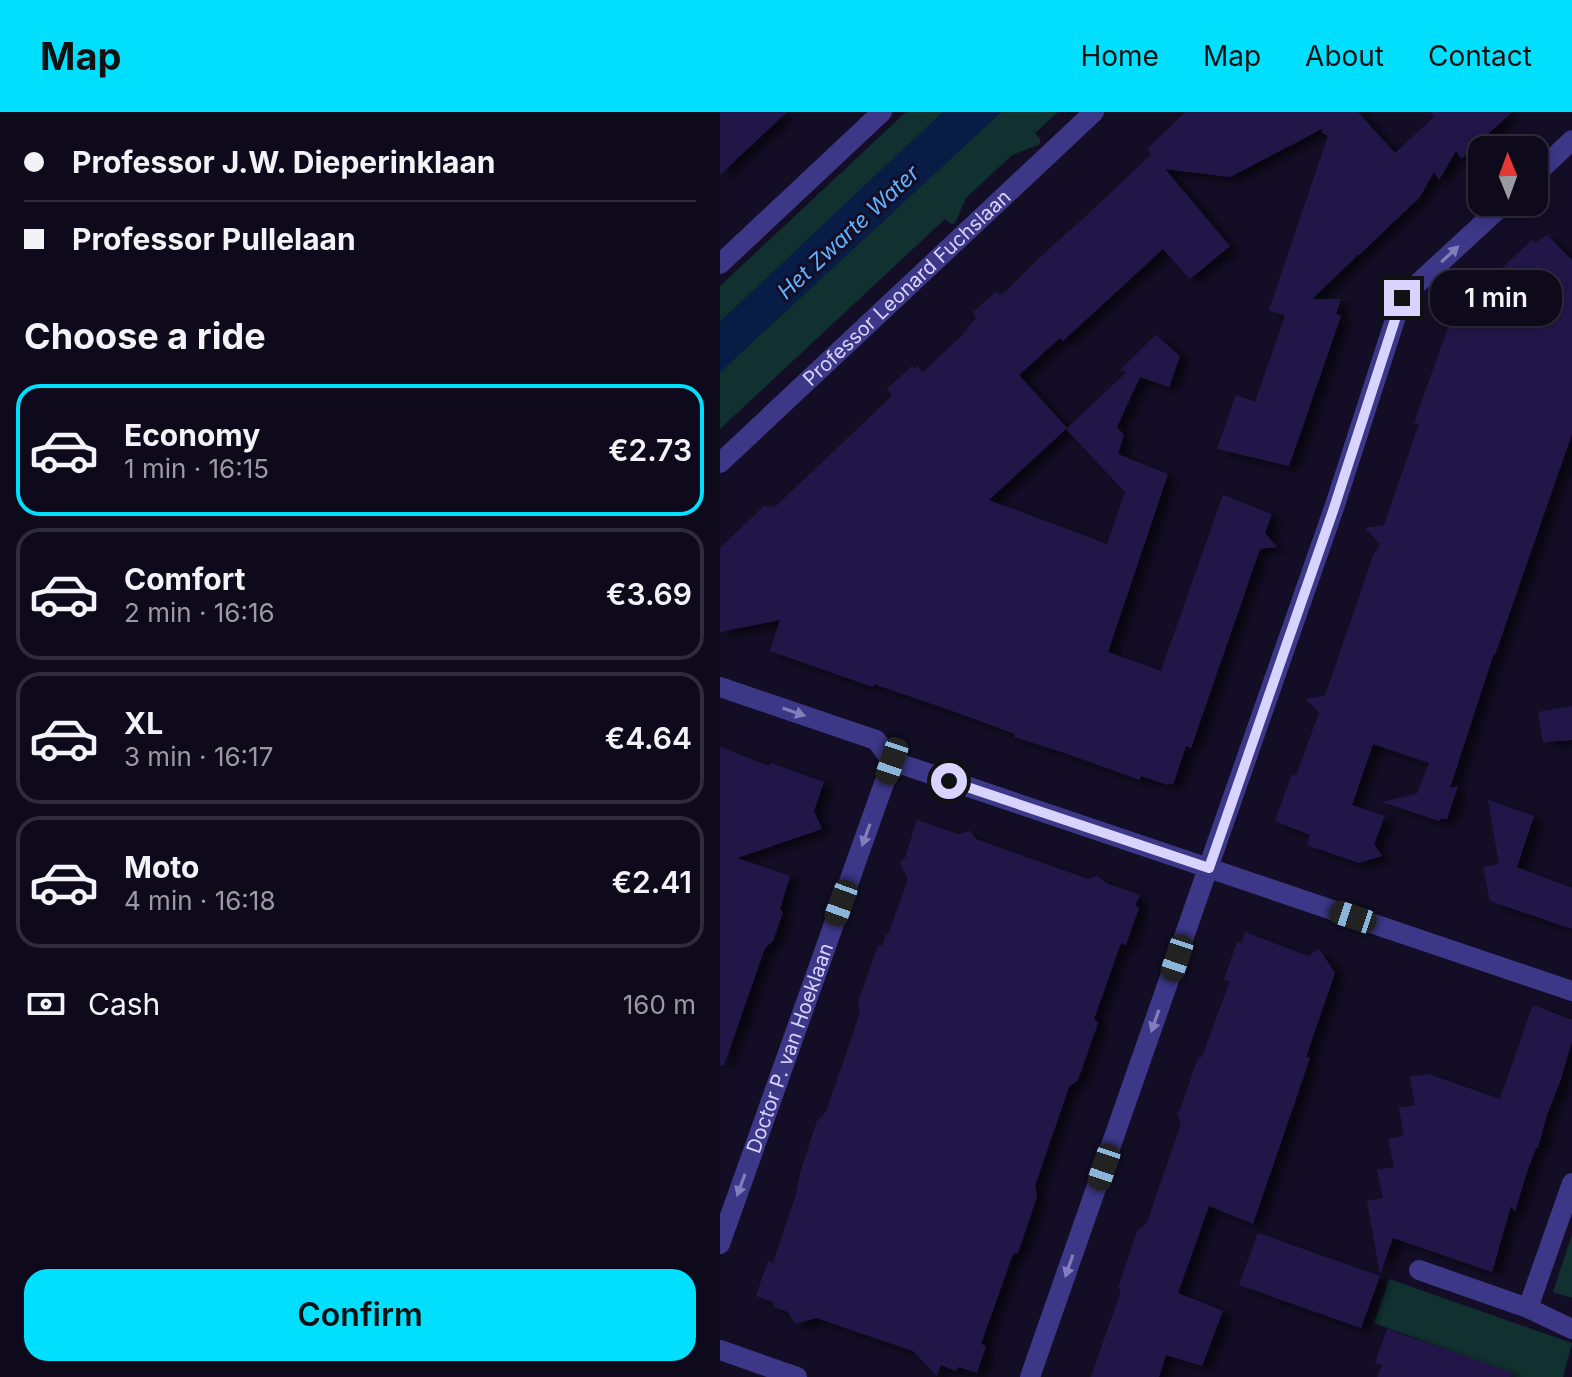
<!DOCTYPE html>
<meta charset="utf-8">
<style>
:root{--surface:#0e0a1c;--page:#1c1829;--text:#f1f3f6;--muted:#9b9aa3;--line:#2e2b3b;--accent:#00dffe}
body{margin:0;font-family:Inter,sans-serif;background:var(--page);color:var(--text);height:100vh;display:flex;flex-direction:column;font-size:30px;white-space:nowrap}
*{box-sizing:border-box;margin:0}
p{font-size:26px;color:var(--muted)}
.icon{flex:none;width:44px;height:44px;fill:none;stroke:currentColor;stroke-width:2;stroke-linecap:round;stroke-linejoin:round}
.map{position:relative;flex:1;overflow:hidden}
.drawer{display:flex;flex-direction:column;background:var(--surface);width:720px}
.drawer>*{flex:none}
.top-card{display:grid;align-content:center;height:176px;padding:0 24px;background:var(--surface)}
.needle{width:52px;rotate:359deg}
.tools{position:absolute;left:748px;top:24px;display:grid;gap:16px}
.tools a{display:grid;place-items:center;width:80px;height:80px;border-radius:16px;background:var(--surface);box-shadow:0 4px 12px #0003,0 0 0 2px var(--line);font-size:40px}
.end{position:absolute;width:36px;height:36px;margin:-18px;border:10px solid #d9d3ff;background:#111;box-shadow:0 0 0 4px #111}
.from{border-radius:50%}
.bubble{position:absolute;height:56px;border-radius:24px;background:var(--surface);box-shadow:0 4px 12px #0003,0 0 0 2px var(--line);font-size:26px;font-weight:600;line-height:56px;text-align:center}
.car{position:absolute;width:24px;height:48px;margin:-24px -12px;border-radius:10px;box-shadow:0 0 6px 2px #0007;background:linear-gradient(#222 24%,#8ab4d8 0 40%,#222 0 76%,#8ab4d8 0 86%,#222 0)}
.top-card b{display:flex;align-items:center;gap:28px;height:76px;font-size:30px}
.top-card b+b{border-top:2px solid var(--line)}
.top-card i{width:20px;height:20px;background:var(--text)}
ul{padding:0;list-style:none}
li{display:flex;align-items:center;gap:24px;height:132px;margin:0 16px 12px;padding:0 8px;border:4px solid var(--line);border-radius:24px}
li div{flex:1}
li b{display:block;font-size:30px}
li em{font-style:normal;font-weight:600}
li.selected{border-color:var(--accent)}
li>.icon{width:72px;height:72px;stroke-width:1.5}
h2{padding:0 24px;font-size:36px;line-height:96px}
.pay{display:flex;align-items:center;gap:20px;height:88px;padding:0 24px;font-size:30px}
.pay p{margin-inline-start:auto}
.button{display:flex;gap:16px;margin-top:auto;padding:16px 24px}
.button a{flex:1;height:92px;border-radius:24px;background:var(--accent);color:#111;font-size:32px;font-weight:600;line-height:92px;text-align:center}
header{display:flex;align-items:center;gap:48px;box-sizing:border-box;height:112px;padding:0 40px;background:var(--accent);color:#111}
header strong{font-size:38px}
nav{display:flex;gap:44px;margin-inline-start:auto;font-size:28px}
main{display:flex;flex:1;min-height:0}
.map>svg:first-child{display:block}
.green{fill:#113130}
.water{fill:#081d46}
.building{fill:#241948;filter:url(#shadow)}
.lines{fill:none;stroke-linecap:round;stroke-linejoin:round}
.street{stroke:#3c3787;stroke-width:20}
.oneway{fill:#837dbd}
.route{stroke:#d9d3ff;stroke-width:10}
.labels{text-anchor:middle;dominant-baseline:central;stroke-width:6;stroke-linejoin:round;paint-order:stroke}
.street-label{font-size:20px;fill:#d9d3ff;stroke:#130e26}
.water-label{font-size:22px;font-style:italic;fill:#61b2ff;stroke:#130e26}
</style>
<header>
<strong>Map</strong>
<nav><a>Home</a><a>Map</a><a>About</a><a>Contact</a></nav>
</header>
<main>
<section class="drawer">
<div class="top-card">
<b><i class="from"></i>Professor J.W. Dieperinklaan</b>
<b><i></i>Professor Pullelaan</b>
</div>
<h2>Choose a ride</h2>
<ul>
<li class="selected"><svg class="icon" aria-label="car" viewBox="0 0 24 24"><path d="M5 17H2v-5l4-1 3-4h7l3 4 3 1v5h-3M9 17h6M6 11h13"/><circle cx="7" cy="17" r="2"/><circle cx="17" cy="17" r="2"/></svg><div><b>Economy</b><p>1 min · 16:15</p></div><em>€2.73</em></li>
<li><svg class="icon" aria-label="car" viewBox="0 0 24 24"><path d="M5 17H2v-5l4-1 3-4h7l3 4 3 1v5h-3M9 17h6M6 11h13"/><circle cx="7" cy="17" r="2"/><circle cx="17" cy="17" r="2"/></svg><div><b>Comfort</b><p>2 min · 16:16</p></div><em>€3.69</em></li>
<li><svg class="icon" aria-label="car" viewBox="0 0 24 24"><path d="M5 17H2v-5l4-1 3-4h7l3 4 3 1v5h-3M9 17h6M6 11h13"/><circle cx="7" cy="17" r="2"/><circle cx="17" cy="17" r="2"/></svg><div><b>XL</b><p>3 min · 16:17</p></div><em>€4.64</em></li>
<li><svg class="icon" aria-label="car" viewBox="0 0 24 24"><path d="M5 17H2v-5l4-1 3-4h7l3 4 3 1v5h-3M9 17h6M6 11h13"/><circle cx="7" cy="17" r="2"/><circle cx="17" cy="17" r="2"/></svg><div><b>Moto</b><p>4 min · 16:18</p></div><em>€2.41</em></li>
</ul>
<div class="pay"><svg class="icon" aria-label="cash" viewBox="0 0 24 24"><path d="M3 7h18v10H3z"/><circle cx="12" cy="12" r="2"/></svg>Cash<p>160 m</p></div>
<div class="button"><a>Confirm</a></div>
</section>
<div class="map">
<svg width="852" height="1265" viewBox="0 0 852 1265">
<defs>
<filter id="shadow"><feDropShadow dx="9" dy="5" stdDeviation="4" flood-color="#0009"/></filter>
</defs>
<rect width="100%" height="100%" fill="#130e26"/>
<!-- green -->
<g class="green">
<polygon points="186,0 223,0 0,210 0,174"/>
<polygon points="281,0 338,0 315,21 320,27 320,32 292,43 246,86 235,111 231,112 225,107 0,317 0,260"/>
<polygon points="852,1122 852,1186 833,1180"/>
<polygon points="669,1167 852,1231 843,1265 750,1265 755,1248 654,1211"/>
</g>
<!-- water -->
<polygon class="water" points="223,0 281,0 0,260 0,210"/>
<!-- building -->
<g class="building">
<polygon points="0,0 67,0 0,63"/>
<polygon points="466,0 638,0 675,41 714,5 711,0 792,0 741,47 736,39 719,68 714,60 700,85 639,143 637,142 635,146 592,187 621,187 616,202 621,204 569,354 497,337 516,283 535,290 565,204 549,198 608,24 601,20 604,16 510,65 445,57 510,134 470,167 443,137 343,229 340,226 299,263 347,316 269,388 387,432 405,380 346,317 407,260 400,258 436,223 460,244 449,275 420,265 397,315 404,323 398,342 448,362 388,540 441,559 503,383 552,402 545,421 557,435 540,437 471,636 466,634 453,673 449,671 448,673 421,664 420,668 342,640 294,625 295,622 238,601 154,572 153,575 50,539 60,508 0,520 0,436 45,393 48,396 51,393 54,396 172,284 167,277 192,254 195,257 197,254 203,260 248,218 246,216 256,207 253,200 276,180 282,183 328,138 367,103 431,43 428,36"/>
<polygon points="827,123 852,148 852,322 775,543 774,541 730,676 738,674 727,707 720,707 719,709 662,690 697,682 709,651 653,632 632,693 665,704 654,732 662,744 639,751 587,733 590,723 555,709 572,662 576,664 599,601 586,587 605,584 653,444 660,432 645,416 664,413 699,312 694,311 739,185 759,186 765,168 778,172 778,160 812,128 815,131"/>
<polygon points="852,594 852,628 823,630 818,600"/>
<polygon points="0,635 49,654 51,651 104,670 94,699 102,717 17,746 70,764 60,797 63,800 53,829 45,836 4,953 0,953"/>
<polygon points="768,688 814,704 797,755 852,776 852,817 770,789 763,755 779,752"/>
<polygon points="197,708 238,722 250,719 256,727 368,767 377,764 386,771 420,783 415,794 419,796 406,833 401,831 374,907 378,911 363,954 358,968 349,975 328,1036 315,1074 317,1085 298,1141 293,1142 261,1232 266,1234 257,1261 239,1255 235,1259 221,1253 217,1264 193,1239 96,1206 76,1212 68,1200 54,1195 53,1190 36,1184 48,1149 53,1151 75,1086 81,1058 97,1009 106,1000 132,925 140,900 138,890 158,834 163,833 166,822 168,823 188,767 180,751 185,746"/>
<polygon points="525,820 588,844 599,837 615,861 586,945 590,946 533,1112 489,1094 458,1181 503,1199 482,1254 446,1243 439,1265 371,1265 401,1179 398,1176 417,1119 427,1111 461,1011 457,1001 461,996 478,946 482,945 510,869 504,868 517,830 522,831"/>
<polygon points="813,893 852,908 852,929 841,967 827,1003 818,1036 816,1036 806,1063 795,1100 791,1094 772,1160 673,1126 660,1162 647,1089 663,1086 657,1058 674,1055 668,1027 684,1024 679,996 695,993 690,965 708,962 780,987"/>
<polygon points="538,1121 660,1164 641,1216 519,1173"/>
<polygon points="667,1217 791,1260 791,1265 657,1265 662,1253 655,1251"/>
</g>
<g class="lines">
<!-- street -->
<g class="street">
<polyline points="814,64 852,28"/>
<polyline points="0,152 162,0"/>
<path id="s1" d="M0,351L374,0"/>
<polyline points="0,575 156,628 172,649 852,879"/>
<path id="s2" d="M0,1132L172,649"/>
<polyline points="699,1158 808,1196 852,1217"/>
<polyline points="808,1196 852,1071"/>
<polyline points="0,1238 77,1265"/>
<polyline points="310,1265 614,396 682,186 786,90"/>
</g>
</g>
<!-- one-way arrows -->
<defs><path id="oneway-solid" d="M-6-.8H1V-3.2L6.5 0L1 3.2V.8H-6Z" transform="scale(2)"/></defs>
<g class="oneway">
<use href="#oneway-solid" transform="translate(730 142) rotate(-43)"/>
<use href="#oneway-solid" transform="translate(74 600) rotate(19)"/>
<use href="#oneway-solid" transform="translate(146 723) rotate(110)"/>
<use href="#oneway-solid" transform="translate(435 909) rotate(109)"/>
<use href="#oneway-solid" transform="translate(21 1073) rotate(110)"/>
<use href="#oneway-solid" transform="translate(349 1154) rotate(109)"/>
</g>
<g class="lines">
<!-- route -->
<polyline class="route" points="229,669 489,756 614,396 682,186"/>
</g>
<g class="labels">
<!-- street labels -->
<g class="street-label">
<text stroke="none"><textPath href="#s1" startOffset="256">Professor Leonard Fuchslaan</textPath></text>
<text stroke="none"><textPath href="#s2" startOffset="208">Doctor P. van Hoeklaan</textPath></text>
</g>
<!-- water labels -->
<g class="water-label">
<text transform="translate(128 120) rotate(-43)">Het Zwarte Water</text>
</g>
</g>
</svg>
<div class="tools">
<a><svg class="needle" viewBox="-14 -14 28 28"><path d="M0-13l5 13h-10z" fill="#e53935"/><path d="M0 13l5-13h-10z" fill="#9b9aa3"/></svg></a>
</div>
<i class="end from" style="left:229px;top:669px"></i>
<i class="end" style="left:682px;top:186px"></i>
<div class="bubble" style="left:710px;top:158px;width:132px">1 min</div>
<i class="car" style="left:172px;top:649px;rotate:199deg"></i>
<i class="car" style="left:121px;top:791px;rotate:200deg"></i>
<i class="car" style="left:633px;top:805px;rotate:288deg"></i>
<i class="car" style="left:457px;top:846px;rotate:199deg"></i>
<i class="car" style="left:384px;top:1055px;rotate:199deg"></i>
</div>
</main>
